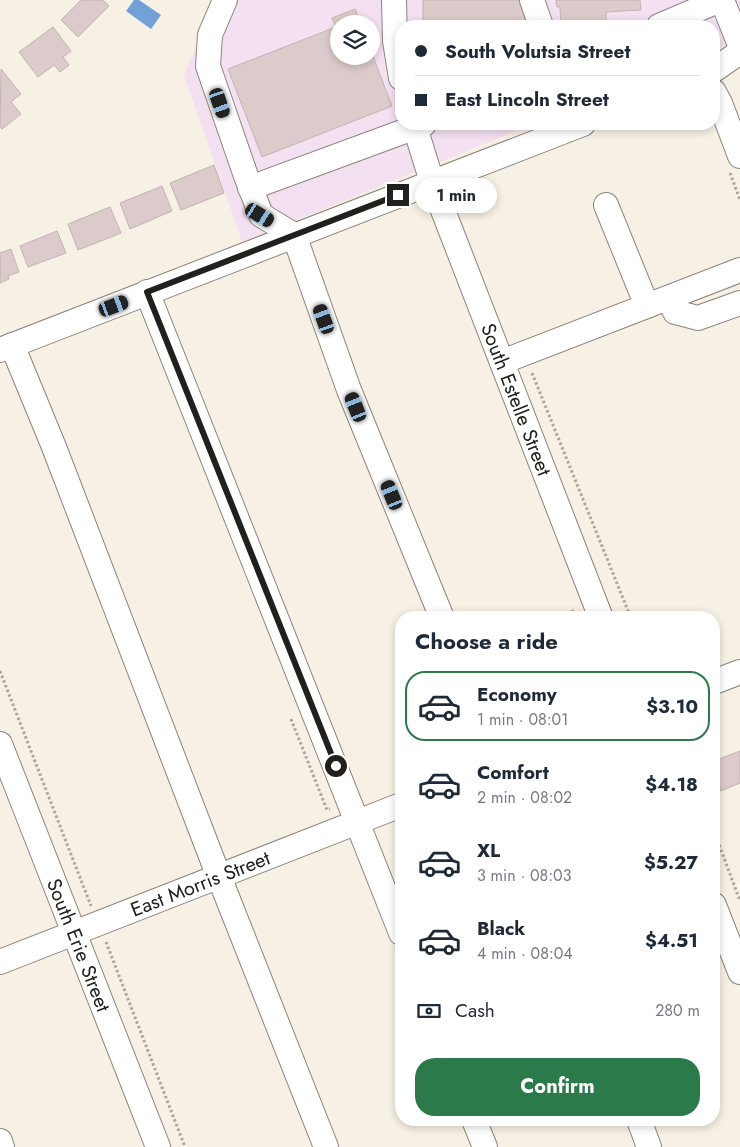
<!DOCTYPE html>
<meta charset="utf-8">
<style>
:root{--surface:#fff;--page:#f2f2f3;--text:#1f2937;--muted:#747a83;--line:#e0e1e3;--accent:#2a7a4a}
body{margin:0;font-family:Jost,sans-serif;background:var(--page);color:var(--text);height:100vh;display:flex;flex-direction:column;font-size:19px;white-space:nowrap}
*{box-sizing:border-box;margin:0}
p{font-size:16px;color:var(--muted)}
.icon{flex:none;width:28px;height:28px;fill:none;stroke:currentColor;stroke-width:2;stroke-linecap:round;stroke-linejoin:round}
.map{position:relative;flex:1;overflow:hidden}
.drawer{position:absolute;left:395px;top:611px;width:325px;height:515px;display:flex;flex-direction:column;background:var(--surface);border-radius:20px;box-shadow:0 2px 8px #0003}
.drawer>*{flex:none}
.guide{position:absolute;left:395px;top:20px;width:325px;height:110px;border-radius:20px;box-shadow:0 2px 8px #0003;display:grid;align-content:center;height:110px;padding:0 20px;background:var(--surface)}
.controls{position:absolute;left:330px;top:15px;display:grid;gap:10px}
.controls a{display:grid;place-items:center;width:50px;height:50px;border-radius:50%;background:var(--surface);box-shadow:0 2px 8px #0003;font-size:25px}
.end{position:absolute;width:22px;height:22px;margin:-11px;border:6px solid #22201c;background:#fff;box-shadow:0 0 0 2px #fff}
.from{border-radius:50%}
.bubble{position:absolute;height:35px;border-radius:18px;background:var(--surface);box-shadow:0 2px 8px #0003;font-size:16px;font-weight:700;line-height:35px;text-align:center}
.car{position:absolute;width:15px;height:30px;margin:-15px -8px;border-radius:6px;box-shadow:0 0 4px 1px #0007;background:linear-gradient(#222 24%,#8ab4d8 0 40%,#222 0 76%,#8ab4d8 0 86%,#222 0)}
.guide b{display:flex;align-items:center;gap:18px;height:48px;font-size:19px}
.guide b+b{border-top:1px solid var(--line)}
.guide i{width:12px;height:12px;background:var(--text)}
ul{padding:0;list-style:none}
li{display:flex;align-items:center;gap:15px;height:70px;margin:0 10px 8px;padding:0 10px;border:2px solid transparent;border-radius:20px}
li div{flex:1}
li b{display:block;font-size:19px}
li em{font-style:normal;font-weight:700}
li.active{border-color:var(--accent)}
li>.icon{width:45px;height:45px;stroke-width:1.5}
h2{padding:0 20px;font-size:22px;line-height:60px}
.pay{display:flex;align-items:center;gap:12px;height:55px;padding:0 20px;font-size:19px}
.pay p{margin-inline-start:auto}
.button{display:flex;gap:10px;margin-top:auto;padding:10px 20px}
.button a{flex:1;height:58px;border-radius:20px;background:var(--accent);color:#fff;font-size:20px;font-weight:700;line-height:58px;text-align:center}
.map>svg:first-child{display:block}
.commercial{fill:#f3e0f1;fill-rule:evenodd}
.water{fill:#71a1d8}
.building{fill:#dbcbca;stroke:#c2b3b2}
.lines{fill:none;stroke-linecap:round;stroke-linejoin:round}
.minor-casing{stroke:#8b847a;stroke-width:26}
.path{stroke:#aaa59c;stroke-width:3;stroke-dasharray:2.5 2.5;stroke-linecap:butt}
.minor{stroke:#fff;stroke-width:24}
.route{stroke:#22201c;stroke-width:6}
.labels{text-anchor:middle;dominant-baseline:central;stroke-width:4;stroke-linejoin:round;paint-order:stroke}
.street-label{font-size:20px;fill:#22201c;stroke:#f7f0e4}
</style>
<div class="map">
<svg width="740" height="1147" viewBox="0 0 740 1147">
<rect width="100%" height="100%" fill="#f7f0e4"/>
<!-- commercial -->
<path class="commercial" d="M216,0H740V37L714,51V26H401V124H534L242,242L184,75ZM339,24H371V56H339Z"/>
<!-- water -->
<polygon class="water" points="134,0 139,0 161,15 151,29 126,11"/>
<!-- building -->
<g class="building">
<polygon points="81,0 103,0 109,6 78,37 61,20"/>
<polygon points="423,0 522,0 532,26 423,26"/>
<polygon points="556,0 640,0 641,10 606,12 606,26 561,26 560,7 557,7"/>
<polygon points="355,9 361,24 339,24 339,56 371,56 371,51 392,106 262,157 228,69 336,27 332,18"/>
<polygon points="53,27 71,51 63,57 69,65 60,72 54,65 38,77 19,52"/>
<polygon points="1,69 21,94 11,102 21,114 2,129 0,127"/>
<polygon points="214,165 224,193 181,210 170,183"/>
<polygon points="162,186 172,211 130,229 120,203"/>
<polygon points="110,207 121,233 78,250 68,224"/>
<polygon points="57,231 66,253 28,267 20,246"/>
<polygon points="11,249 19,272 8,276 9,279 0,283 0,253"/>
<polygon points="740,751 740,783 721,791 714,773 714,761"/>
</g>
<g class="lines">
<!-- minor casing -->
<g class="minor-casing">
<g id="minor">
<polyline points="225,0 210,35 208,66 246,176 261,215 294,235 349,390 442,618"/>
<polyline points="394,0 395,41 401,78"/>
<polyline points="532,0 541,26"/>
<polyline points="722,0 740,45"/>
<polyline points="659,26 720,0"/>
<polyline points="714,70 740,52"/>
<polyline points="714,92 720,103 740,156"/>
<path id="s1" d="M414,124L432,182L601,618"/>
<polyline points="250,188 424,124"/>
<polyline points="606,205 647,306"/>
<polyline points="147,292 401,933"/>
<polyline points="669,298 675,312 698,318 740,303"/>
<polyline points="12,345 54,447 214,864 326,1147"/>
<polyline points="0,350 583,124"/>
<polyline points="502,362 740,270"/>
<polyline points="714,682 740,672"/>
<path id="s2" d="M0,744L158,1147"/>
<polyline points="714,905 740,972"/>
<path id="s3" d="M0,962L401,805"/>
<polyline points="474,1120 485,1147"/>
<polyline points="639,1120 649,1147"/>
<polyline points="0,1141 2,1147"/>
</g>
</g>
<!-- path -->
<g class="path">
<polyline points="730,173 740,200"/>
<polyline points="532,373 631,618"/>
<polyline points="572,610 575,618"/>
<polyline points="0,671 91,906"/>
<polyline points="291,719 327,810 330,809"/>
<polyline points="714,831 740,901"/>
<polyline points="106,942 185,1147"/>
</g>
<!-- minor -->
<use href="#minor" class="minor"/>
</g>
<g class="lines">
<!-- route -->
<polyline class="route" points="336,766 147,292 398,195"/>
</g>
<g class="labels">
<!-- street labels -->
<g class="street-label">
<text stroke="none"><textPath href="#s1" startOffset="294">South Estelle Street</textPath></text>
<text stroke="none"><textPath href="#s3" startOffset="215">East Morris Street</textPath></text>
<text stroke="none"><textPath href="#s2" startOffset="216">South Erie Street</textPath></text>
</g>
</g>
</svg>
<div class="controls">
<a><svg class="icon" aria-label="layers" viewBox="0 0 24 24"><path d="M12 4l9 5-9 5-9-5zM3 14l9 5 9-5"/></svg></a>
</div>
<i class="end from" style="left:336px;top:766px"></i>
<i class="end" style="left:398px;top:195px"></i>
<div class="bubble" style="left:415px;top:178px;width:82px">1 min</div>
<i class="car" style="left:220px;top:103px;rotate:161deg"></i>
<i class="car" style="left:260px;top:215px;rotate:121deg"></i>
<i class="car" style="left:114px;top:306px;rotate:69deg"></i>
<i class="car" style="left:324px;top:319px;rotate:340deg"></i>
<i class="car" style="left:356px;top:407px;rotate:338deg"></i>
<i class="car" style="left:392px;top:495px;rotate:338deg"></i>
<div class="guide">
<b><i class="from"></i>South Volutsia Street</b>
<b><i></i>East Lincoln Street</b>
</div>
<section class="drawer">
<h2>Choose a ride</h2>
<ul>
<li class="active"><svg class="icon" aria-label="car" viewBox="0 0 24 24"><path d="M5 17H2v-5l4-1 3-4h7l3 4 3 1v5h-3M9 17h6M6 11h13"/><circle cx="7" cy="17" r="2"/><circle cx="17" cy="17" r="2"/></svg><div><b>Economy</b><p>1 min · 08:01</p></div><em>$3.10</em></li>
<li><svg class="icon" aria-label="car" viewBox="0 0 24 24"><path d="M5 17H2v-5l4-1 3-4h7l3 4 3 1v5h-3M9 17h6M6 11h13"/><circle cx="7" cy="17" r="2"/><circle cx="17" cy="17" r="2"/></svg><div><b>Comfort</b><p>2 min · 08:02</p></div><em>$4.18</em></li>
<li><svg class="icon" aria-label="car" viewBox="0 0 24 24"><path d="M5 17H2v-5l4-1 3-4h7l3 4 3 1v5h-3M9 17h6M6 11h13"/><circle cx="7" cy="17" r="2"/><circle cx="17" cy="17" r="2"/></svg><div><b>XL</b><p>3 min · 08:03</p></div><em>$5.27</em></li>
<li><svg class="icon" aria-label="car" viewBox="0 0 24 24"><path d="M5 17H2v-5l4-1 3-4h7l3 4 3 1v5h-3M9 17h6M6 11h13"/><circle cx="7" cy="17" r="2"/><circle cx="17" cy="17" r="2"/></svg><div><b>Black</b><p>4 min · 08:04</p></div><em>$4.51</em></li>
</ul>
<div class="pay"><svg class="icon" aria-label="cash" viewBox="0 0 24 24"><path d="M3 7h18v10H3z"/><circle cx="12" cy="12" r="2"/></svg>Cash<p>280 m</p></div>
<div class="button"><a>Confirm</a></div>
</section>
</div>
